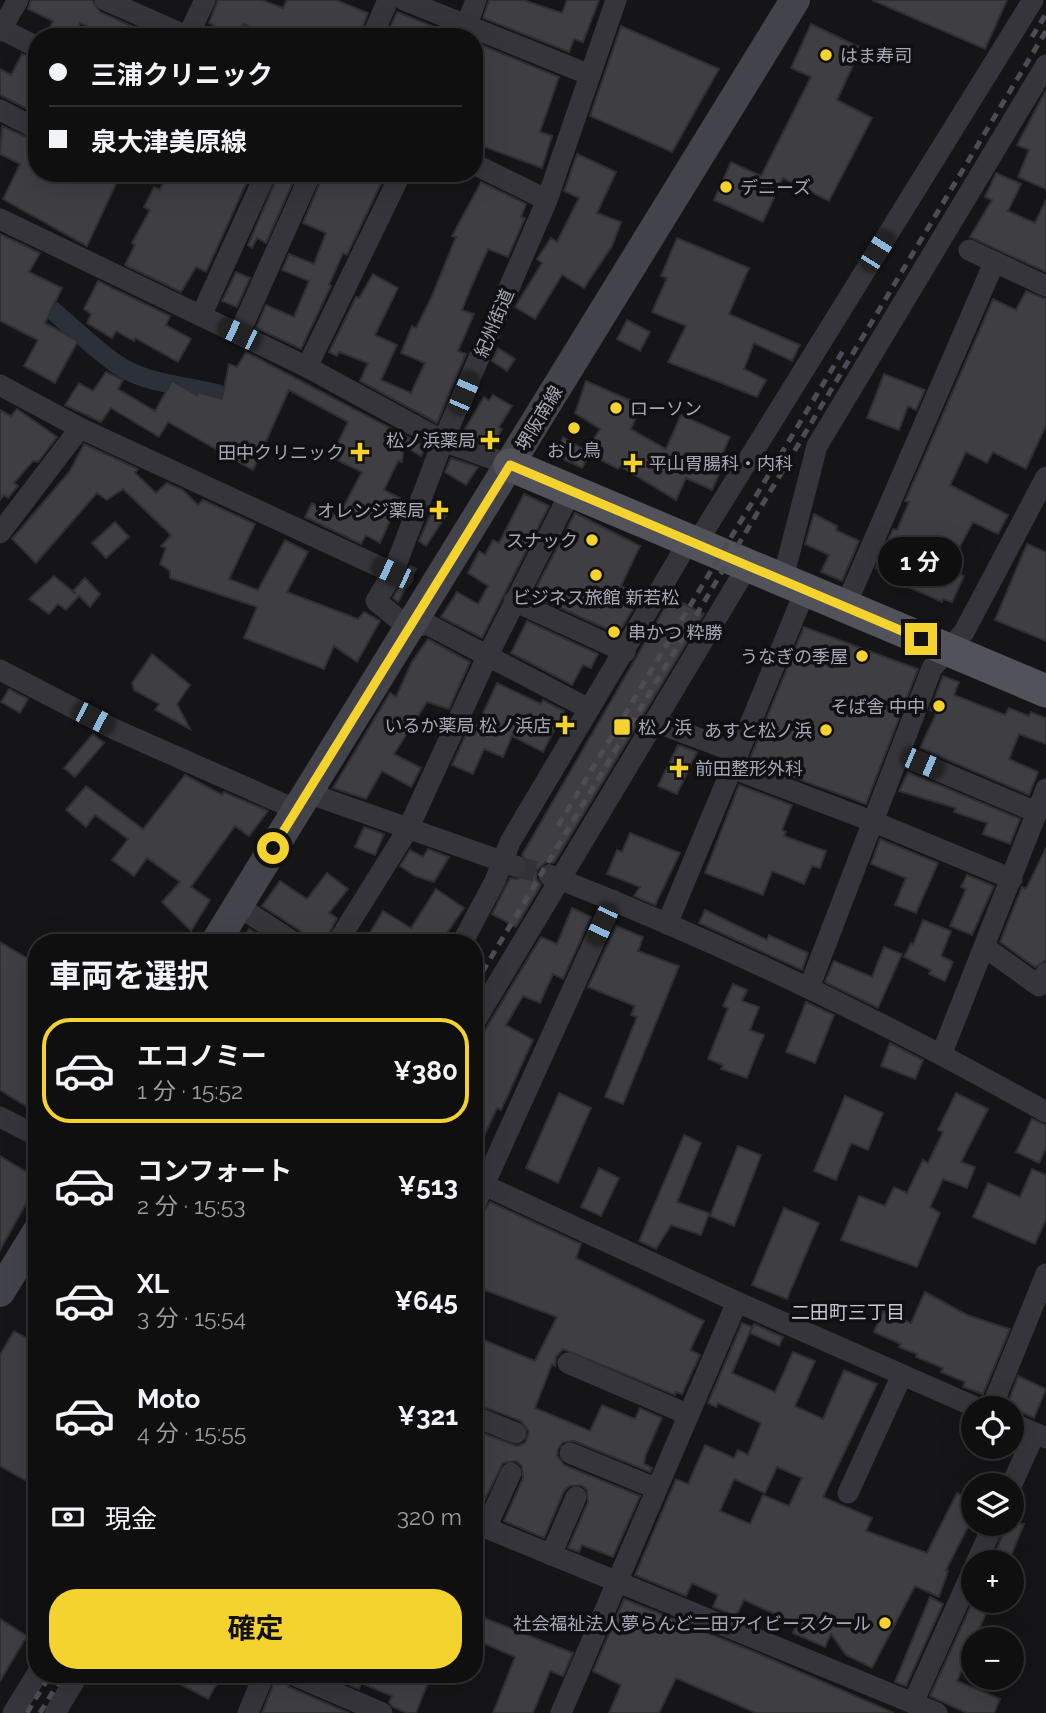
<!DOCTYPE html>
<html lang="ja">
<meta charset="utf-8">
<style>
:root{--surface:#100f10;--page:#1e1d1e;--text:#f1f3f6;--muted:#9c9c9f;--line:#302f30;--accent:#f4d32f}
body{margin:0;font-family:Raleway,"Noto Sans JP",sans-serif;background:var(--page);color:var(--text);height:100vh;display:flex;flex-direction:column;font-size:26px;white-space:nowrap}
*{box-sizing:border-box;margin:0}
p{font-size:23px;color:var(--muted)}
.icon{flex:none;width:38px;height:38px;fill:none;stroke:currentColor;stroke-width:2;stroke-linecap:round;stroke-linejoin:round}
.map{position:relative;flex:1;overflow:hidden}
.sheet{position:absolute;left:28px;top:934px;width:455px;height:749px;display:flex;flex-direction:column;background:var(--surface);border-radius:28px;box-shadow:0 7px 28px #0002,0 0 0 2px var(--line)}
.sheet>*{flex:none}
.banner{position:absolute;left:28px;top:28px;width:455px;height:154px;border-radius:28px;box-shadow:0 7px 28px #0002,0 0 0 2px var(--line);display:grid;align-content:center;height:154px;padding:0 21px;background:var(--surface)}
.buttons{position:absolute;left:961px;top:1396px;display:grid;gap:14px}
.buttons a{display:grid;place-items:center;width:63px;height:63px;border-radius:50%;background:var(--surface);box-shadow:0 7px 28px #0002,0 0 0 2px var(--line);font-size:35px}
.end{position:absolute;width:32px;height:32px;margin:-16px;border:9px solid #f4d32f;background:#111;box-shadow:0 0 0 4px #111}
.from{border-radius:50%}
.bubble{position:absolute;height:49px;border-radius:24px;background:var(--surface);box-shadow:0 7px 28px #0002,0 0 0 2px var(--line);font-size:23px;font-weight:700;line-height:49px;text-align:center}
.car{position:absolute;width:21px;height:42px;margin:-21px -10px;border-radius:9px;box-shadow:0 0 5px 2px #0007;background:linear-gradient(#222 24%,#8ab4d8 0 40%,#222 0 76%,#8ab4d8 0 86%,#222 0)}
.banner b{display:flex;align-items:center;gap:24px;height:66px;font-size:26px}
.banner b+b{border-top:2px solid var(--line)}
.banner i{width:18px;height:18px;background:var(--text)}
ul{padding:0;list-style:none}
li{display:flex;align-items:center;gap:21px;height:105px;margin:0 14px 10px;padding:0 7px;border:4px solid transparent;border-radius:28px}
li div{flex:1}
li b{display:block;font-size:26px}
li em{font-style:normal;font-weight:700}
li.current{border-color:var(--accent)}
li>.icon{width:63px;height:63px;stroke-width:1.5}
h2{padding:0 21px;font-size:32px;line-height:84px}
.pay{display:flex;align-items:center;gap:18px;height:77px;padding:0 21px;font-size:26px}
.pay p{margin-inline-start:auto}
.button{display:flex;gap:14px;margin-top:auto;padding:14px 21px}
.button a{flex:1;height:80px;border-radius:28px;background:var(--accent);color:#111;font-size:28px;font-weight:700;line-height:80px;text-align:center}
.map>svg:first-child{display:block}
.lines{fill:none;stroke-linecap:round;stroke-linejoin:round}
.canal{stroke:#2a313a;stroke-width:19}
.building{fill:#3f3e43;stroke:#2f2e32;stroke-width:2;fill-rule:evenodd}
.street-tunnel{stroke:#323236;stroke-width:21;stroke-dasharray:21 10;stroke-linecap:butt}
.street{stroke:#35353b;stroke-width:21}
.secondary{stroke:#43444b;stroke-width:30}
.primary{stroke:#51525a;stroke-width:33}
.rail{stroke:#4c4d54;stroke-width:5;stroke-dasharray:9 7;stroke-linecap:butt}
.route{stroke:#f4d32f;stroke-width:9}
.poi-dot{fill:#f4d32f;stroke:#100f11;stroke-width:2.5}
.labels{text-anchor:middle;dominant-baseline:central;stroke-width:7;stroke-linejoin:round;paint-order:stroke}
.poi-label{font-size:18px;fill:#a6a8b7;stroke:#100f11;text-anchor:end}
.street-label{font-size:18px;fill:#a6a8b7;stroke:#100f11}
.neighbourhood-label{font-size:19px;fill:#c7c8d3;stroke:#100f11}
</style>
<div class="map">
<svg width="1046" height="1713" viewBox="0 0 1046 1713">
<rect width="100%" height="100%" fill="#151416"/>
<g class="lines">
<!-- canal -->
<path class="canal" d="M0,274C45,297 75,334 115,363C144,384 184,385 218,394"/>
</g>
<!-- building -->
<g class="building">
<polygon points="31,0 92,0 100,12 156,37 110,37 80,23 73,37 45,37 53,21 28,9"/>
<polygon points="218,0 262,0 283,8 287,0 336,0 368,13 359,37 275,37 243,24 237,37 209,37 214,25 209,23"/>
<polygon points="489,0 523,0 562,13 567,0 599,0 583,42 574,39 569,52 483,18"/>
<polygon points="872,0 1007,0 985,49"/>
<polygon points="397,12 450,33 449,37 386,37"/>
<polygon points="811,24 861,48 837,100 872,118 829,201 783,178 763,222 714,200 731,162 761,176 811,77 791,68"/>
<polygon points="621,26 719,69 672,152 590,116"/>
<polygon points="474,42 559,77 540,132 552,136 542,168 474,143"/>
<polygon points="22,54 37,60 37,114 0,95 0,69 11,75"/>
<polygon points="1046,90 1046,189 1018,177 1029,150 1017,145"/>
<polygon points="2,126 37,142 37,173 121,173 87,246 3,199 20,164 0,154"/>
<polygon points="577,154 616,172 597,213 621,222 612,246 584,288 562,275 535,319 515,307 542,263 537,259 551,238 557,242 579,198 564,191"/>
<polygon points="167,173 251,173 206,272 196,267 181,292 125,265 135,245 132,243 150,210 144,207 154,187 160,190"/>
<polygon points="279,173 297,173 266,243 257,238 252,248 248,245"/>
<polygon points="324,173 386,173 347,255 343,253 329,285 331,286 301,349 256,328 266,305 294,317 309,281 282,270 289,254 314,264 326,233 303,223"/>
<polygon points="996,173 1021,184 1008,211 1035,223 1046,200 1046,272 970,237 992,200 985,197"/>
<polygon points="481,182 526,204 521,217 525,218 508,257 488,249 472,285 462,310 474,314 458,351 466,354 437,423 360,381 368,363 339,352 337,356 329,352 356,297 359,298 373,274 398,288 375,335 397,345 381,380 411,393 425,363 401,353 412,326 416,328 432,296 456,237 452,236"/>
<polygon points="0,234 40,253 29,272 62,288 45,323 78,341 55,383 24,366 38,340 0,321"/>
<polygon points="677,238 749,268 729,314 800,345 792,361 754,343 744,369 766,380 757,397 668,362 686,326 652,312 667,278 661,276"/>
<polygon points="236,272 250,278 237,307 222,301"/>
<polygon points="98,281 170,316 166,325 191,339 178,362 135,338 134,341 116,331 112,338 87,323 91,314 84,309"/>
<polygon points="1026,291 1046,299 1046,425 1026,469 993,452 987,463 966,452 950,485 1008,515 998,534 973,522 948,569 964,576 952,602 943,599 942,602 904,585 905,582 876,568 893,529 897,530 909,502 905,501 993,299 1016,310"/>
<polygon points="627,320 650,332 640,351 617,339"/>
<polygon points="498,348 515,359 507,371 492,361"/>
<polygon points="246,352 426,447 421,456 404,446 402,462 398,461 384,490 400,498 380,543 366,535 361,544 305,517 312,503 338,517 362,472 331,457 348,422 289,390 253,470 168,422 159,437 111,408 101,422 65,405 79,383 93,391 106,372 123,380 118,389 155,411 172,381 197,395 198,392 222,399 229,364 237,367"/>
<polygon points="884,374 925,390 916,410 908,406 899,430 867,418"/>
<polygon points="586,381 641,405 631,429 666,449 681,415 730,437 715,470 720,472 712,490 686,478 676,500 620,466 618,469 590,454 582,468 563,459 559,447 563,437 586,451 600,429 575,413"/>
<polygon points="493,395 512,406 499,427 502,429 493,445 462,434 484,397 489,401"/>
<polygon points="17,409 57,437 38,462 33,461 14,483 18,486 8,498 4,495 0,500 0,410 11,416"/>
<polygon points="84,444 138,469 135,473 156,493 167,483 183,490 198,505 203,500 255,524 229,579 258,590 285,540 308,552 287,592 358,619 364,612 380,621 357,662 334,646 324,669 244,638 257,607 170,578 170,571 160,564 166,548 161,546 171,535 123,489 107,500 97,493 36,563 12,539 70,471"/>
<polygon points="451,458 478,467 466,485 445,472"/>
<polygon points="524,494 549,506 482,638 441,617 457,592 478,604 488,586 468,573 479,551 485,555 493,540 499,543"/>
<polygon points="436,502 449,511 426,546 419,541"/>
<polygon points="575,513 640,546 621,586 641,596 618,634 538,598 540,595 534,592"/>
<polygon points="814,514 837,526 836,530 859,541 842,581 821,572 829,555 805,544"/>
<polygon points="115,522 129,537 106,558 92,543"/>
<polygon points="1027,544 1046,552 1046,641 995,620"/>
<polygon points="410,566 416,569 398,602 393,598"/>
<polygon points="54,576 76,594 73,591 85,578 100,594 90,607 79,596 66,610 58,604 49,614 29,599"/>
<polygon points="671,597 704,614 554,863 546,862 537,870 536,878 541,885 516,927 492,914 510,878 518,879 527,871 528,863 522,855"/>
<polygon points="527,621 598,654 591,668 583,665 572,685 511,653"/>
<polygon points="804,627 918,669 866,804 749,761"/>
<polygon points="428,639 470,662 449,709 427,702 394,754 421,768 411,787 382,771 366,799 333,788 390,693 396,697 412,662"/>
<polygon points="152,654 190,685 177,704 190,729 155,710 159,704 134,690 132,683"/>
<polygon points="943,676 959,682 954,695 1005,715 1009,708 1029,716 1031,712 1046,718 1046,744 1019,734 1009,759 1038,772 1029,795 920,748 937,712 930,710"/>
<polygon points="497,683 541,704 543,700 564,711 543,752 512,736 503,757 484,749 473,774 452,765 472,721 478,724"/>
<polygon points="9,689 28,699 20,713 1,702"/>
<polygon points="93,734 104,743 75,777 64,768"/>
<polygon points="678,745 697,752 677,794 658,786"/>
<polygon points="908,772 1020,819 1010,844 983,834 987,823 954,812 956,808 899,791"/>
<polygon points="185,775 222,795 224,792 268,811 249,836 235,826 191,887 210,900 191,931 162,902 180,882 147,858 134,876 112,860 128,839 95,815 86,827 66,810 86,786 143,829"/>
<polygon points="739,785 792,805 782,830 786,832 784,836 826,851 820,868 812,866 804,884 772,871 763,895 705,873"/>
<polygon points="364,827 384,834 375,855 355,847"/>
<polygon points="630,833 680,853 655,905 634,896 640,887 607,874 617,850 622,852"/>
<polygon points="880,839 938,863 916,913 895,905 906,878 871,864"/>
<polygon points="1046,848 1046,960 1035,967 1000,942 1022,887 1026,889"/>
<polygon points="428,849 449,857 434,882 415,876 400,866 410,850 423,857"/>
<polygon points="327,873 348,889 329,913 337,918 324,943 308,943 302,932 262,906 280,881 307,899"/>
<polygon points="967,875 994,886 972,935 950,926 966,889 961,887"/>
<polygon points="436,889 464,908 440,943 364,943 383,911 411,928"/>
<polygon points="572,908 591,917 563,979 553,974 540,1003 523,996 506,1025 533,1040 501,1110 497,1108 474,1158 474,1036 485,1030 541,937 557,944"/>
<polygon points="705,910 767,940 769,935 808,953 802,970 699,923"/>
<polygon points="923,920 951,931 941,956 953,962 945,981 929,974 931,970 904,957 911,943 913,945"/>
<polygon points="616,926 643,937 638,951 679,966 623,1104 605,1097 637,1017 631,1015 635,1006 588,987"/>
<polygon points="249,929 271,943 240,943"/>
<polygon points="0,942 37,964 37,1113 0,1090"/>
<polygon points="884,947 902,954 878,1008 825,982 834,961 872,977"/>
<polygon points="733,984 747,990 742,1001 759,1007 750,1030 764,1035 747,1078 721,1069 723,1065 708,1059 728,1008 723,1006"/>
<polygon points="806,1002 834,1015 815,1063 786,1052"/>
<polygon points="890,1043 923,1060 915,1079 881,1066"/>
<polygon points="559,1093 591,1108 558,1183 526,1168"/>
<polygon points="956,1093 988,1109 961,1162 975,1167 967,1188 943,1179 930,1207 940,1213 917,1267 841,1240 859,1196 885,1206 894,1187 907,1193 923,1160 928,1163 943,1132 938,1130"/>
<polygon points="845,1096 883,1113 868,1150 851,1143 836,1180 814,1171"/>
<polygon points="1032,1119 1046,1125 1046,1148 1039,1163 1016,1152"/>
<polygon points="684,1135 701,1143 677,1202 709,1213 701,1235 671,1225 656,1249 639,1241"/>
<polygon points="738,1146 761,1155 734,1226 710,1216"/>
<polygon points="0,1156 37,1178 37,1184 0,1250"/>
<polygon points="599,1168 619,1178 601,1216 581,1207"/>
<polygon points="1032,1169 1046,1175 1046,1219 1035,1244 973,1217 988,1183 1020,1197"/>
<polygon points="490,1202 581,1244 576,1258 704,1321 690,1350 700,1355 682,1394 676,1392 675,1395 563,1349 556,1357 555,1366 552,1364 535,1408 590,1431 602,1405 635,1419 640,1408 662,1418 646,1454 644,1464 652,1468 650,1472 574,1441 563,1442 558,1449 557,1455 564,1465 640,1496 613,1557 582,1545 579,1552 568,1548 588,1502 587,1490 581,1485 569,1486 564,1491 544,1538 504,1521 523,1478 522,1466 516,1461 503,1463 479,1511 474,1510 474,1430 517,1446 525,1443 529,1432 521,1421 474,1403 474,1336 535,1361 557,1317 474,1286 474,1225"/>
<polygon points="784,1208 819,1223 787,1299 752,1285"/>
<polygon points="925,1292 967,1315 1010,1329 983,1394 963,1387 965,1382 941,1372 943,1368 916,1357 917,1354 899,1347 901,1344 874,1332 883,1311 911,1323"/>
<polygon points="813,1301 830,1307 826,1321 808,1315"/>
<path d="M742,1323L752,1327L732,1373L775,1392L793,1352L815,1361L795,1406L823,1419L844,1370L877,1384L823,1497L872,1518L866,1531L927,1553L957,1493L973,1501V1517L946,1570L948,1571L939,1597L915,1586L872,1668L846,1655L831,1634L825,1647L793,1633L797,1624L744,1600L736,1616L713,1607L718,1595L692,1583L686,1596L635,1575L676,1479L688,1484L705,1445L734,1458L738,1450L748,1455L761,1423L718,1403L716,1407L708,1403ZM777,1467L802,1478L789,1506L763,1495L750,1524L720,1511L734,1479L765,1493Z"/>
<polygon points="754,1324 783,1337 779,1346 750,1333"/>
<polygon points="14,1331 37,1344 37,1487 0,1466 0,1355"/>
<polygon points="1018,1376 1046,1389 1034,1418 1007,1405"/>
<polygon points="1007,1524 1024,1524 1008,1563 991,1563"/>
<polygon points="930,1597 943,1604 906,1686 895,1682"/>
<polygon points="624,1599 757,1653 894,1713 756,1713 676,1678 659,1713 609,1713 621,1685 593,1671"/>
<polygon points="973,1601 990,1604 957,1681 1000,1699 994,1713 967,1713 930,1696"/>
<polygon points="474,1614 573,1653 563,1676 550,1671 533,1713 493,1713 515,1657 474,1639"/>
<polygon points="0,1619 27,1636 0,1681"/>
<polygon points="163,1675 222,1675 208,1699"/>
<polygon points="277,1675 281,1675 289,1687 349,1713 262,1713"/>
<polygon points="327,1675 401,1675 427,1685 416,1713 407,1713 393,1707 389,1702 392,1696 361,1683 359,1689"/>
</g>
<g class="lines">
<!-- street-tunnel -->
<polyline class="street-tunnel" points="515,866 549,875"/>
<!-- street -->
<g class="street">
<polyline points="105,0 189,37"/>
<polyline points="404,0 590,75"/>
<polyline points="1,29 37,47"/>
<polyline points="0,31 18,0"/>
<polyline points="188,36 205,0"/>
<polyline points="372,37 388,0"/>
<polyline points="462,37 476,0"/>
<polyline points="0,110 37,129"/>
<polyline points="474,164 547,200"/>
<polyline points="0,219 307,367 443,441 510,465"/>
<polyline points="969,250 1046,286"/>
<polyline points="201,316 266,173"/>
<polyline points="239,334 311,173"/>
<polyline points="307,367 401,173"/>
<polyline points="0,385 80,428 393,573"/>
<polyline points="0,533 80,428"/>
<polyline points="696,544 1033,0"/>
<polyline points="782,582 817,446 1046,65"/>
<polyline points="514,601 625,652"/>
<polyline points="845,607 994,263"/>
<polyline points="0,670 114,729 297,810"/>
<polyline points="589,709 427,624 409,628 376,601 393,573 443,441 547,200 616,0"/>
<polyline points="655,722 738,753"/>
<polyline points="899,754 1036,812"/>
<polyline points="732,768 805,591"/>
<polyline points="308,793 515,866"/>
<path d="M549,875C720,942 886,1022 1046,1112"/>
<polyline points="238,906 295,943"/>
<polyline points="667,924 732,768 874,822 1012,879"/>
<polyline points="337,943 408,829 487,657 571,491"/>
<polyline points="462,943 495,881 510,842 689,541"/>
<polyline points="986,948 1039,986 1046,973"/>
<polyline points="809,988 932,668 964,632 1046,477"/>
<polyline points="474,1023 747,567"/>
<polyline points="942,1053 1046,789"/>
<polyline points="0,1117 37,1136"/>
<polyline points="484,1185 737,1302 980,1409"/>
<polyline points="474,1207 613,900"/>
<polyline points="568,1363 687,1414"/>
<polyline points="991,1409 1046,1274"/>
<polyline points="474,1416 516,1433"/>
<polyline points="1012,1423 1046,1438"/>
<polyline points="570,1453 655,1488"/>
<polyline points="1011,1486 1035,1433"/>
<polyline points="848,1493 902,1375"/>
<polyline points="474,1523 937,1713"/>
<polyline points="486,1528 511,1473"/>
<polyline points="551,1555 576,1497"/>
<polyline points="976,1563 994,1524"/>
<polyline points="294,1675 382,1713"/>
<polyline points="913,1703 973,1570"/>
<polyline points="13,1713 37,1674"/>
<polyline points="55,1713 78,1675"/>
<polyline points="248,1713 264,1675"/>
<polyline points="561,1713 737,1302"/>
</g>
<!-- secondary -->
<g class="secondary">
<polyline points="215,943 795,0"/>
<polyline points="0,1292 37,1232"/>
</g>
<!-- primary -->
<polyline class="primary" points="510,465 1046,691"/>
<!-- rail -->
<g class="rail">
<polyline points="1032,37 1046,14"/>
<polyline points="558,826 844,349"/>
<polyline points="474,986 1046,31"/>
<polyline points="27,1713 50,1675"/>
<polyline points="40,1713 63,1675"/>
</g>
</g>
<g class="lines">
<!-- route -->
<polyline class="route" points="273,848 510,465 921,639"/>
</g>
<!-- markers -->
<g class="poi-dot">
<circle cx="826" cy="55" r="7"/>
<circle cx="726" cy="187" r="7"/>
<circle cx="616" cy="408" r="7"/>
<circle cx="574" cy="428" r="7"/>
<path d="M486.5 429.5h7v7h7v7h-7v7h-7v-7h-7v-7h7z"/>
<path d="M356.5 441.5h7v7h7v7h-7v7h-7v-7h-7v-7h7z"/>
<path d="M629.5 452.5h7v7h7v7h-7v7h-7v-7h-7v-7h7z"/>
<path d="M435.5 499.5h7v7h7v7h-7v7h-7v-7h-7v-7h7z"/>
<circle cx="592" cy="540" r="7"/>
<circle cx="596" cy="575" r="7"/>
<circle cx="614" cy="632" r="7"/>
<circle cx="862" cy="656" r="7"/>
<circle cx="939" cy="706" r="7"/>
<path d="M561.5 714.5h7v7h7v7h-7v7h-7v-7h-7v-7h7z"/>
<rect x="613" y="718" width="18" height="18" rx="3.5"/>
<circle cx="826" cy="730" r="7"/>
<path d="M675.5 757.5h7v7h7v7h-7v7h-7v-7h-7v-7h7z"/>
<circle cx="885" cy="1623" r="7"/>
</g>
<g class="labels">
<!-- poi labels -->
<g class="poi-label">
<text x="840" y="55" text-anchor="start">はま寿司</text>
<text x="740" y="187" text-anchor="start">デニーズ</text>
<text x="630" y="408" text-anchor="start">ローソン</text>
<text x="476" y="440">松ノ浜薬局</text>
<text x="574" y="450" text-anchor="middle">おし鳥</text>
<text x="344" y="452">田中クリニック</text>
<text x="649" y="463" text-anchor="start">平山胃腸科・内科</text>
<text x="425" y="510">オレンジ薬局</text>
<text x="578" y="540">スナック</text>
<text x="596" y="597" text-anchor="middle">ビジネス旅館 新若松</text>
<text x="628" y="632" text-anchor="start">串かつ 粋勝</text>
<text x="848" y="656">うなぎの季屋</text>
<text x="925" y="706">そば舎 中中</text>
<text x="551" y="725">いるか薬局 松ノ浜店</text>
<text x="638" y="727" text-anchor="start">松ノ浜</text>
<text x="812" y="730">あすと松ノ浜</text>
<text x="695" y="768" text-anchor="start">前田整形外科</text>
<text x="871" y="1623">社会福祉法人夢らんど二田アイビースクール</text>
</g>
<!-- street labels -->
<g class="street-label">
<text transform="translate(494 323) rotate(-67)">紀州街道</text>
<text transform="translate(539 418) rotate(-59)">堺阪南線</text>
</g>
<!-- neighbourhood labels -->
<g class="neighbourhood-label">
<text x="848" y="1312">二田町三丁目</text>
</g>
</g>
</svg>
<div class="buttons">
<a><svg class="icon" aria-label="locate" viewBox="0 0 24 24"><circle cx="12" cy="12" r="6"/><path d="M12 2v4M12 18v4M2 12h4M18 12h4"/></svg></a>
<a><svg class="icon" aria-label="layers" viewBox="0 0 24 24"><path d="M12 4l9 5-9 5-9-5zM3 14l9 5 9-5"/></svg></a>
<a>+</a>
<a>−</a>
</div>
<i class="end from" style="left:273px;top:848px"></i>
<i class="end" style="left:921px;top:639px"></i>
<div class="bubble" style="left:878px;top:537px;width:84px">1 分</div>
<i class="car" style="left:877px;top:251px;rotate:32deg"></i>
<i class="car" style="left:239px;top:334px;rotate:296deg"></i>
<i class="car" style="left:464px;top:393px;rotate:23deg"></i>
<i class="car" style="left:393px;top:573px;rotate:295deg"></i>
<i class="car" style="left:93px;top:718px;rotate:117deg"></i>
<i class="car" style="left:922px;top:763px;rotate:113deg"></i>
<i class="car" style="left:602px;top:924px;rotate:205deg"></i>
<div class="banner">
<b><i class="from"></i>三浦クリニック</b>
<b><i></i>泉大津美原線</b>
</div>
<section class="sheet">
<h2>車両を選択</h2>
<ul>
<li class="current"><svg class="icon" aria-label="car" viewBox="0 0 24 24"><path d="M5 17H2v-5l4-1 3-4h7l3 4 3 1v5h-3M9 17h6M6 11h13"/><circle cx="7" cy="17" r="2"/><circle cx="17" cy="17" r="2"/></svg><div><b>エコノミー</b><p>1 分 · 15:52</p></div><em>¥380</em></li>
<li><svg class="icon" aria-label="car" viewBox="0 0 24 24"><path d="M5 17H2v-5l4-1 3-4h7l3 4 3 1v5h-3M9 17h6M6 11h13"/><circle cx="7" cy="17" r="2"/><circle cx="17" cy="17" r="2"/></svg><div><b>コンフォート</b><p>2 分 · 15:53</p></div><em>¥513</em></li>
<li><svg class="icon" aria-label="car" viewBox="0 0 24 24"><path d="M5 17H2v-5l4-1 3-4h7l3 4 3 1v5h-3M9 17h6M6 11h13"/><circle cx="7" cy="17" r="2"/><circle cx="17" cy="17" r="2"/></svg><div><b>XL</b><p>3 分 · 15:54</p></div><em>¥645</em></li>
<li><svg class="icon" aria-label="car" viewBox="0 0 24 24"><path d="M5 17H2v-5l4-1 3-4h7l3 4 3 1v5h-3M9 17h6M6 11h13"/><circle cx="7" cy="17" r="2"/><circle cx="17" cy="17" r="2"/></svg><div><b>Moto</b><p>4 分 · 15:55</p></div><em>¥321</em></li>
</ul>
<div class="pay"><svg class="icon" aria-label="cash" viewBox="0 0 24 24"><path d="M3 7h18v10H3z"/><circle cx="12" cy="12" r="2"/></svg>現金<p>320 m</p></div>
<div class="button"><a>確定</a></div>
</section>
</div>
